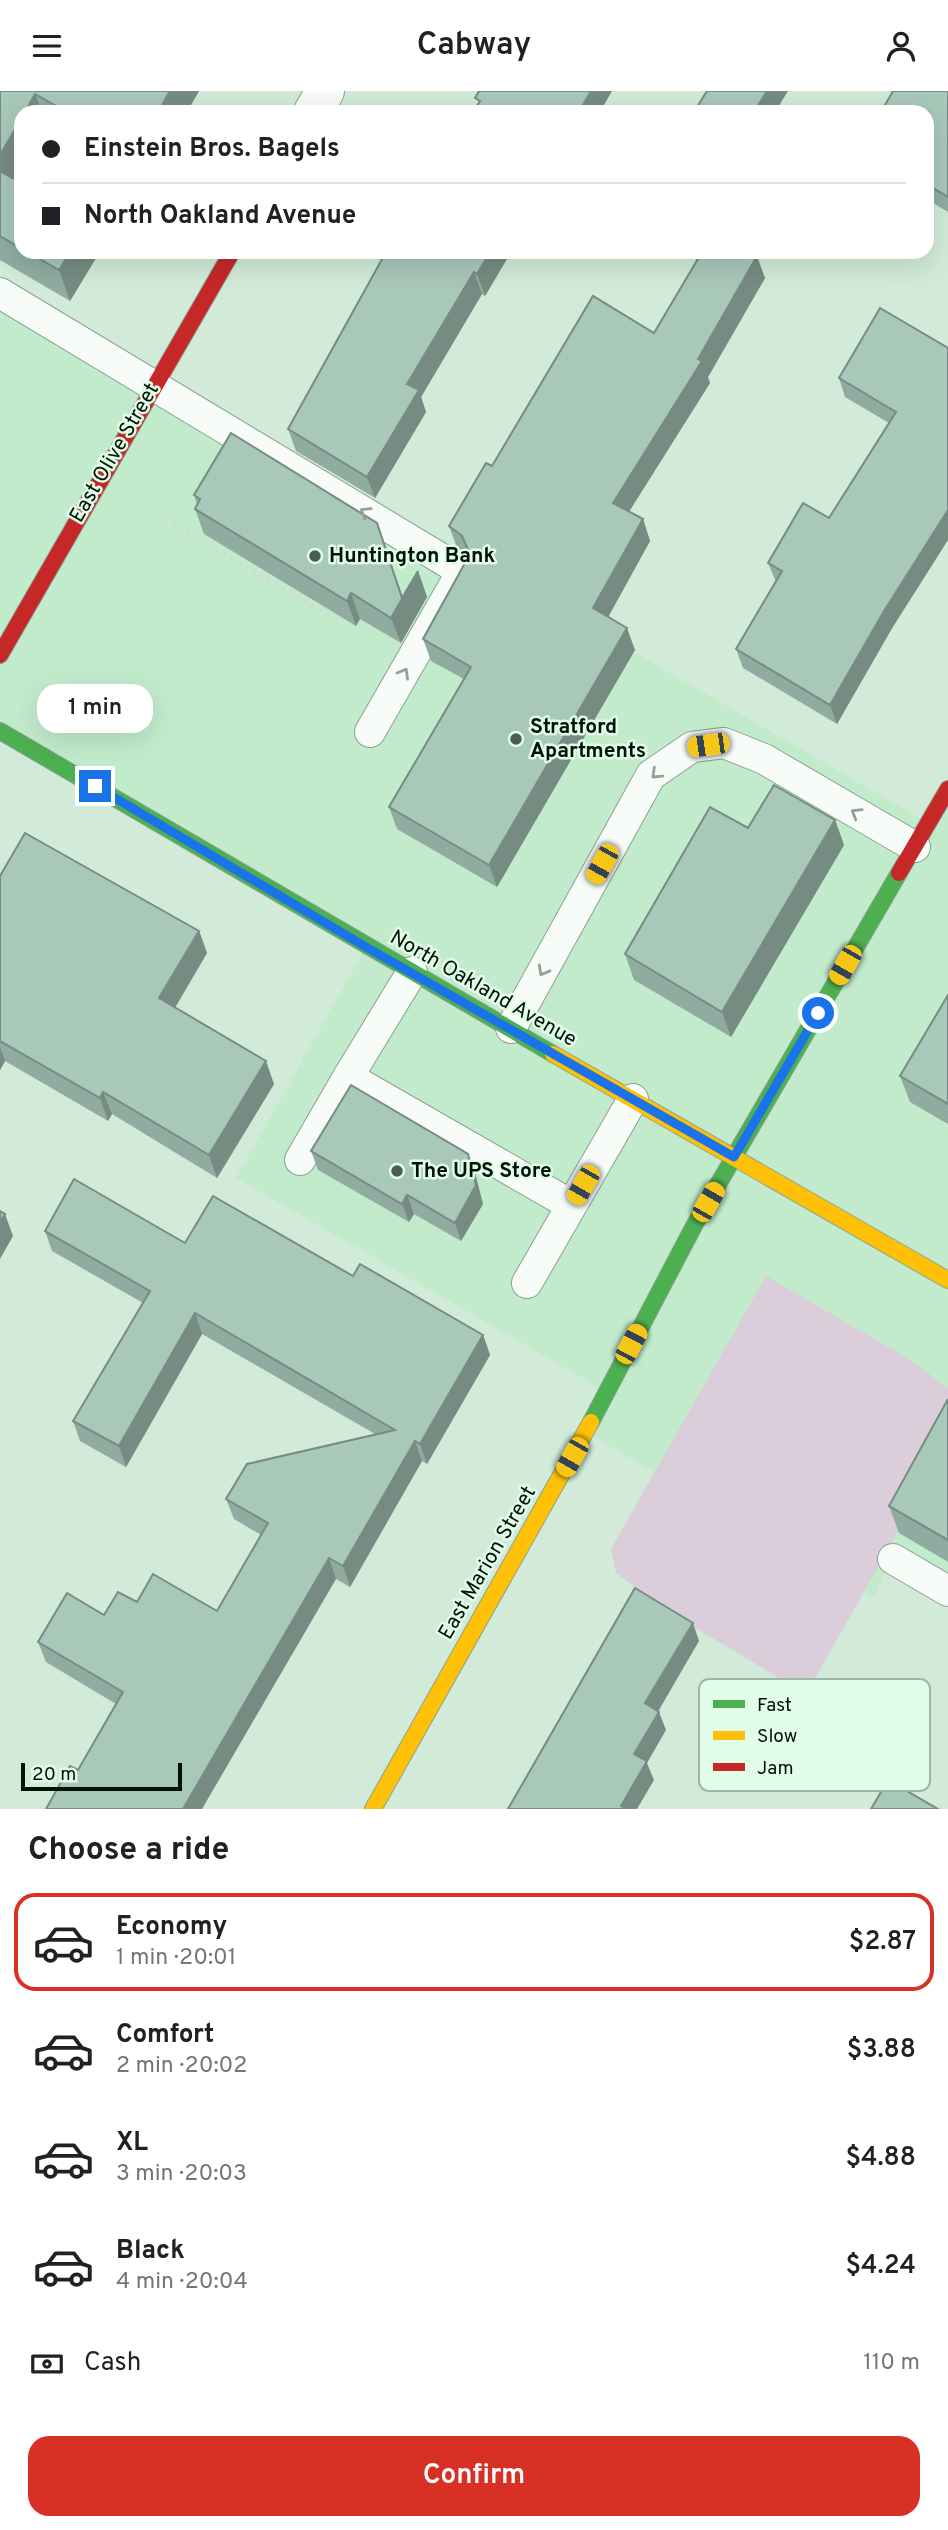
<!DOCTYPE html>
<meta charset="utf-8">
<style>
:root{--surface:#fff;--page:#f2f2f2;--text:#202124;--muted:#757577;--line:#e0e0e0;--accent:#d93025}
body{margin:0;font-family:Overpass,sans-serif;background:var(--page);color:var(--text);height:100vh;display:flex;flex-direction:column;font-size:26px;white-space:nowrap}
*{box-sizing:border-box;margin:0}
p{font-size:23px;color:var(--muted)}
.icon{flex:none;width:38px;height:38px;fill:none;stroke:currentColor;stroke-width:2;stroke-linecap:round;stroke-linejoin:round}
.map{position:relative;height:1718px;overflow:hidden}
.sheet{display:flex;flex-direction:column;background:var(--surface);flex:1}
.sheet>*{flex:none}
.top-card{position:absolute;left:14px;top:14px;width:920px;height:154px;border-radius:21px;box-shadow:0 7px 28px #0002;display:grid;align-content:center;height:154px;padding:0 28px;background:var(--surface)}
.scale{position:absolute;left:21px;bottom:18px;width:161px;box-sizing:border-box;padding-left:7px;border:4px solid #021207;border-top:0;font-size:19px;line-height:24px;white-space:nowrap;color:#021207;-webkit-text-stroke:5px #e1fde8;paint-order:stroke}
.end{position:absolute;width:32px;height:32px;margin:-16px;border:9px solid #1a73e8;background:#fff;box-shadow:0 0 0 4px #fff}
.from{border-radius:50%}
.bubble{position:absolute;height:49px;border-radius:21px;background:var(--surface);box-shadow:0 7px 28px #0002;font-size:23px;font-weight:600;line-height:49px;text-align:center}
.car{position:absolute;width:21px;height:42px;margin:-21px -10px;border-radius:9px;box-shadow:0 0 5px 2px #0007;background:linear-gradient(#f5c518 24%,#345 0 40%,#f5c518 0 76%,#345 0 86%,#f5c518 0)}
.top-card b{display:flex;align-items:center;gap:24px;height:66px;font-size:26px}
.top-card b+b{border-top:2px solid var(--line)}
.top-card i{width:18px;height:18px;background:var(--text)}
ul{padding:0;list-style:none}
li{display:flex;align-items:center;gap:21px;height:98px;margin:0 14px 10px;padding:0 14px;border:4px solid transparent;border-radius:21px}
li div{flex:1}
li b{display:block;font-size:26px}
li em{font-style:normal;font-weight:600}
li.current{border-color:var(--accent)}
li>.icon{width:63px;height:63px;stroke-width:1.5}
h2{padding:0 28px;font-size:32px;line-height:84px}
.pay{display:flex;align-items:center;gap:18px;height:77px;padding:0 28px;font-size:26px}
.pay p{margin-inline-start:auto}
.cta{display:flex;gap:14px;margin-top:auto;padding:14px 28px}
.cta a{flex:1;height:80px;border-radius:21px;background:var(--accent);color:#fff;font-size:28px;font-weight:600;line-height:80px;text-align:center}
header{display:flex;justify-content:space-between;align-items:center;height:91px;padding:0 28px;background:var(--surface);font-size:32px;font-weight:600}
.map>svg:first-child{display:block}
.built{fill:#c2ebcc}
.green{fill:#dbcdda}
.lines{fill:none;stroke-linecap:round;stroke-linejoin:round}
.lane-casing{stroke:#8ca192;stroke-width:32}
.street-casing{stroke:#8ca192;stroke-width:40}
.fast-casing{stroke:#8ca192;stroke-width:18}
.slow-casing{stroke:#8ca192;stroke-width:18}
.jam-casing{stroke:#8ca192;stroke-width:18}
.path{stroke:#d2dad4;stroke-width:4.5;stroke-dasharray:3.5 5;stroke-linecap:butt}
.lane{stroke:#f8fcf9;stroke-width:30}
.street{stroke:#f8fcf9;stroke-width:38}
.fast{stroke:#4caf50;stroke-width:16}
.slow{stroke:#ffc107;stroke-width:16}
.jam{stroke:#c62828;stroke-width:16}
.wall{fill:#90aca0}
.shaded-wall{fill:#768c82}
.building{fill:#a8c8ba;stroke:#768c82;stroke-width:2}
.oneway{stroke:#969e98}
.route{stroke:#1a73e8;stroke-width:9}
.poi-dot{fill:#4a5e50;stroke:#e1fde8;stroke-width:2.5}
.labels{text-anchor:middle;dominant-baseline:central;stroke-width:5;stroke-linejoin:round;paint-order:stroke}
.street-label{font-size:21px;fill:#021207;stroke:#e1fde8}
.poi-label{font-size:21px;font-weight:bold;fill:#021207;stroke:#e1fde8;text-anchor:start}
.key{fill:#e1fde8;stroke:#9eb6a4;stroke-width:2}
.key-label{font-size:19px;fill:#021207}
</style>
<header><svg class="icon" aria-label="menu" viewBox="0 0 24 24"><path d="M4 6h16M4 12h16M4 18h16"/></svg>Cabway<svg class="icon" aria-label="person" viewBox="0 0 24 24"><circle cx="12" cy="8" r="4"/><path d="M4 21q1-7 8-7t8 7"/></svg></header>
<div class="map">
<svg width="948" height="1718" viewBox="0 0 948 1718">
<rect width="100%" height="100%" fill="#d1ebd8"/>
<!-- built -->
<polygon class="built" points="0,184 204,310 928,732 948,698 948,1517 886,1481 873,1506 586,1342 605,1300 236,1087 366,856 0,640"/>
<!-- green -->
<polygon class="green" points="766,1185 909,1268 948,1297 948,1353 806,1603 669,1521 616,1482 611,1458"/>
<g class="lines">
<!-- lane casing -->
<g class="lane-casing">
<g id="lane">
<polyline points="0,202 455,476 460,484 370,641"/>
<polyline points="412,881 348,986 571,1114"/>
<polyline points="511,937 651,684 692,656 724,652 764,668 915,756"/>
<polyline points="300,1069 348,986"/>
<polyline points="527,1192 633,1008"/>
<polyline points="893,1468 948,1500"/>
</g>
</g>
<!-- street casing -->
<g class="street-casing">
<polyline id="street" points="313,21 325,0"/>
</g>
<!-- fast casing -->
<g class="fast-casing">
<g id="fast">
<polyline points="0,640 553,963"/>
<polyline points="591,1331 695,1133 899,782"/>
</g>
</g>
<!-- slow casing -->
<g class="slow-casing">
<g id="slow">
<polyline points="553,963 948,1189"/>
<polyline points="373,1718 591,1331"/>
</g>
</g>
<!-- jam casing -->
<g class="jam-casing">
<g id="jam">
<polyline points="0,564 232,161"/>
<polyline points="899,782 948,698"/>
</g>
</g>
<!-- path -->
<polyline class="path" points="166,426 204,452 340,530"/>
<!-- lane -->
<use href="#lane" class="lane"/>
<!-- street -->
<use href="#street" class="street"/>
<!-- fast -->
<use href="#fast" class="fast"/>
<!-- slow -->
<use href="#slow" class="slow"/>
<!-- jam -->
<use href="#jam" class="jam"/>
</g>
<!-- wall -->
<g class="wall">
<polygon points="0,0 199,0 187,21 21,21 15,89 21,92 21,161 99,162 70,210 0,169"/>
<polygon points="948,0 948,121 928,109 928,21"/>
<polygon points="391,161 511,161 485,205 482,203 421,306 426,321 375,407 296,360 288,338"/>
<polygon points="684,161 751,161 765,187 708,286 710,292 629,421 643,428 650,450 608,526 635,559 497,796 397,738 389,716 464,588 431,570 423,548 468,465 457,457 449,435 492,375 654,242 697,169"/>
<polygon points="948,257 891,539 837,633 743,577 736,558 776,491 768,472 829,427 889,332 845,306 839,287"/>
<polygon points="194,404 386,457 402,506 418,480 427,506 401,552 360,528 356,535 204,443 195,418 197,413"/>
<polygon points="835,729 844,754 731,946 634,889 625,863 748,737"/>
<polygon points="0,785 199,840 207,862 175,917 274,993 217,1087 112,1023 108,1030 5,970 0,979"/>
<polygon points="948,904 948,1033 910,1011 900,985"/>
<polygon points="311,1060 468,1063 475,1082 483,1113 461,1150 414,1123 409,1131 318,1079"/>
<polygon points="45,1140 185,1152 353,1185 483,1244 490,1264 427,1373 422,1370 350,1496 336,1488 78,1679 116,1613 46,1571 38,1551 137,1511 217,1520 261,1444 234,1428 226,1408 375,1343 202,1243 126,1376 80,1350 73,1330 143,1212 52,1160"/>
<polygon points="948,1308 948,1471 899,1442 889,1415"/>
</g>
<!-- shaded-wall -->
<g class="shaded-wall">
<polygon points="170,0 199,0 187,21 158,21"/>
<polygon points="591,0 612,0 600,21 579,21"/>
<polygon points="767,0 788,0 775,21 754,21"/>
<polygon points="35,3 42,21 25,21"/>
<polygon points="21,28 21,78 4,107 0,95 0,64"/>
<polygon points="70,161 99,162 70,210 59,179"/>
<polygon points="490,161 511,161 485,205 477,183"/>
<polygon points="757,165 765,187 708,286 710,292 621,433 613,412"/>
<polygon points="474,181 482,203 421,306 426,321 375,407 367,386 407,293"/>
<polygon points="948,419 948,449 891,539 837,633 830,614 884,520"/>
<polygon points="643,428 650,450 601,539 593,517"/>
<polygon points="377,432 403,507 418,480 427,506 401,552 391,527"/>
<polygon points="351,502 360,528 356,535 347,510"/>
<polygon points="627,537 635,559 497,796 489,774"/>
<polygon points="835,729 844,754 731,946 722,921"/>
<polygon points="199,840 207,862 167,930 159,907"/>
<polygon points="0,956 5,970 0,979"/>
<polygon points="266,970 274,993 217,1087 209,1064"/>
<polygon points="103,1001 112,1023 108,1030 100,1007"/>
<polygon points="468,1063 475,1082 483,1113 461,1150 455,1132"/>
<polygon points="407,1104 414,1123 409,1131 402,1113"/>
<polygon points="5,1123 13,1145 0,1168 0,1131"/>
<polygon points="195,1222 202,1243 126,1376 119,1355"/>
<polygon points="483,1244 490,1264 427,1373 420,1353"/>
<polygon points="415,1350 422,1370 350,1496 343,1475"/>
<polygon points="329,1467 336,1488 202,1718 183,1718"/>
<polygon points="693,1532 699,1550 652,1631 645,1612"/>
<polygon points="659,1621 666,1639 647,1672 654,1689 637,1718 622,1718 621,1715 634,1663"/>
</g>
<!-- building -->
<g class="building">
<polygon points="0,0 170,0 158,21 67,21 35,3 25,21 21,21 21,28 0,64"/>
<polygon points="479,0 591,0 579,21 473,21 480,10 475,7"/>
<polygon points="707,0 767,0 754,21 694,21"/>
<polygon points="893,0 948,0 948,106 928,94 928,21 881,21"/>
<polygon points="0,80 21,92 21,157 0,145"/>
<polygon points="28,161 70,161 59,179"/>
<polygon points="386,161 490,161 477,183 474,181 407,293 419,299 367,386 288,338"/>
<polygon points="702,161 750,161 757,165 698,268 702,270 613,412 643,428 593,517 627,537 489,774 389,716 471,576 423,548 470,463 462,445 449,435 486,372 492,375 593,205 654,242"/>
<polygon points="880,217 948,257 948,419 884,520 830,614 736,558 782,480 768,472 803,412 829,427 896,321 839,287"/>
<polygon points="231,342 377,432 402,507 418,480 391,527 351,502 347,510 195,418 200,408 194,404"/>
<polygon points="774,694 835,729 722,921 625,863 710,716 748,737"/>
<polygon points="25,742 199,840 159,907 266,970 209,1064 103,1001 100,1007 0,950 0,785"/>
<polygon points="948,904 948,1013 900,985"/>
<polygon points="351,994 468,1063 476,1094 455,1132 407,1104 402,1113 311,1060"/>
<polygon points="74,1088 185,1152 213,1105 353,1185 360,1173 483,1244 420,1353 415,1350 343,1475 329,1467 183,1718 46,1718 70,1675 78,1679 123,1601 38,1551 67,1502 104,1524 118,1501 137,1511 153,1483 217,1520 268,1432 226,1408 247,1373 395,1339 195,1222 119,1355 73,1330 150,1200 45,1140"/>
<polygon points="0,1120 5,1123 0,1131"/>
<polygon points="948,1308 948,1449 889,1415"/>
<polygon points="635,1497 693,1532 645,1612 659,1621 634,1663 647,1670 621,1715 627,1718 508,1718"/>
<polygon points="888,1689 938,1718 871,1718"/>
</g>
<!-- one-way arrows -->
<defs><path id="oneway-chevron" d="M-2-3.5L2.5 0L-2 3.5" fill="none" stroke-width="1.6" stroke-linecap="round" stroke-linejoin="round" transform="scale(1.75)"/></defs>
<g class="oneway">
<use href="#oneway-chevron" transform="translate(365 421) rotate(-148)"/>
<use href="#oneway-chevron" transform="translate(404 582) rotate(-60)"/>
<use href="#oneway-chevron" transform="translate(656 683) rotate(137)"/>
<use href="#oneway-chevron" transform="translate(856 722) rotate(-149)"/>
<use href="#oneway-chevron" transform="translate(543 880) rotate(119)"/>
</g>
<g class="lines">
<!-- route -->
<polyline class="route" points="95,695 366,856 734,1066 818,922"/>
</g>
<!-- markers -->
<g class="poi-dot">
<circle cx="315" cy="465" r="7"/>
<circle cx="516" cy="648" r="7"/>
<circle cx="397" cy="1080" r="7"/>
</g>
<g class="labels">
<!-- street labels -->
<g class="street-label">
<text transform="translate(115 362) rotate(-60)">East Olive Street</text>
<text transform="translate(483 898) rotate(30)">North Oakland Avenue</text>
<text transform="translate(488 1472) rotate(-60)">East Marion Street</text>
</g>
<!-- poi labels -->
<g class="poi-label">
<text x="329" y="465">Huntington Bank</text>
<text x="530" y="636">Stratford<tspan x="530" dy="24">Apartments</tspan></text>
<text x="411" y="1080">The UPS Store</text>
</g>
</g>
<!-- legend -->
<rect x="699" y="1588" width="231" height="112" rx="10" class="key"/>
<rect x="713" y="1609" width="32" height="8" fill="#4caf50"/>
<rect x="713" y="1640" width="32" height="9" fill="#ffc107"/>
<rect x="713" y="1672" width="32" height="8" fill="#c62828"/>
<g class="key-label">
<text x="757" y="1620">Fast</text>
<text x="757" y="1651">Slow</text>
<text x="757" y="1683">Jam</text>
</g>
</svg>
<div class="scale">20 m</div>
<i class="end from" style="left:818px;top:922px"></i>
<i class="end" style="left:95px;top:695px"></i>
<div class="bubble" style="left:37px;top:593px;width:116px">1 min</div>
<i class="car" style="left:708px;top:654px;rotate:262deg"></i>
<i class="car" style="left:602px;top:773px;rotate:209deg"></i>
<i class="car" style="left:845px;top:874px;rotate:210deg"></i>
<i class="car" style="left:583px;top:1094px;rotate:210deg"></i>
<i class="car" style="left:708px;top:1111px;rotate:30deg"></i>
<i class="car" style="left:631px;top:1253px;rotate:28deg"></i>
<i class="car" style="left:572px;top:1366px;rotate:210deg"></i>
<div class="top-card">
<b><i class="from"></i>Einstein Bros. Bagels</b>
<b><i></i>North Oakland Avenue</b>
</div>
</div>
<section class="sheet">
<h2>Choose a ride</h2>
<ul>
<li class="current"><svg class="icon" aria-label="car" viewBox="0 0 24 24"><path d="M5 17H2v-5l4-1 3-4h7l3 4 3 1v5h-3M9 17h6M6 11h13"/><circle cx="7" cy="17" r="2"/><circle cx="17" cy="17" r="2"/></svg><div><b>Economy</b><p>1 min · 20:01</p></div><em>$2.87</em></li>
<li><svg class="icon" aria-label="car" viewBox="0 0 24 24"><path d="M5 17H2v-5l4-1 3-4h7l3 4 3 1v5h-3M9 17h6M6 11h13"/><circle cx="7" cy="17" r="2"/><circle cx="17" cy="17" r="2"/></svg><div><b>Comfort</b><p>2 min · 20:02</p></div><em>$3.88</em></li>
<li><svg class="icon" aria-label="car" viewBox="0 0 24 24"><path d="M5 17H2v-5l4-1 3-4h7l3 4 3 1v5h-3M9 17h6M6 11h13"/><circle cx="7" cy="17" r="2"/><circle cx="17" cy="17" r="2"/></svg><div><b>XL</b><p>3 min · 20:03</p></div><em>$4.88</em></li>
<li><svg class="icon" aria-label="car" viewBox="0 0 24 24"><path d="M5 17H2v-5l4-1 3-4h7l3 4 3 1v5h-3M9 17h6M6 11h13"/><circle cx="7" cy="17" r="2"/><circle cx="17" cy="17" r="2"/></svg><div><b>Black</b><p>4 min · 20:04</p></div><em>$4.24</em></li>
</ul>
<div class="pay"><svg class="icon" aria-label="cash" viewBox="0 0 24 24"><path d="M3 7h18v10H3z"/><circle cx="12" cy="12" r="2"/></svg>Cash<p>110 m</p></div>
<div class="cta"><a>Confirm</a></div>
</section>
